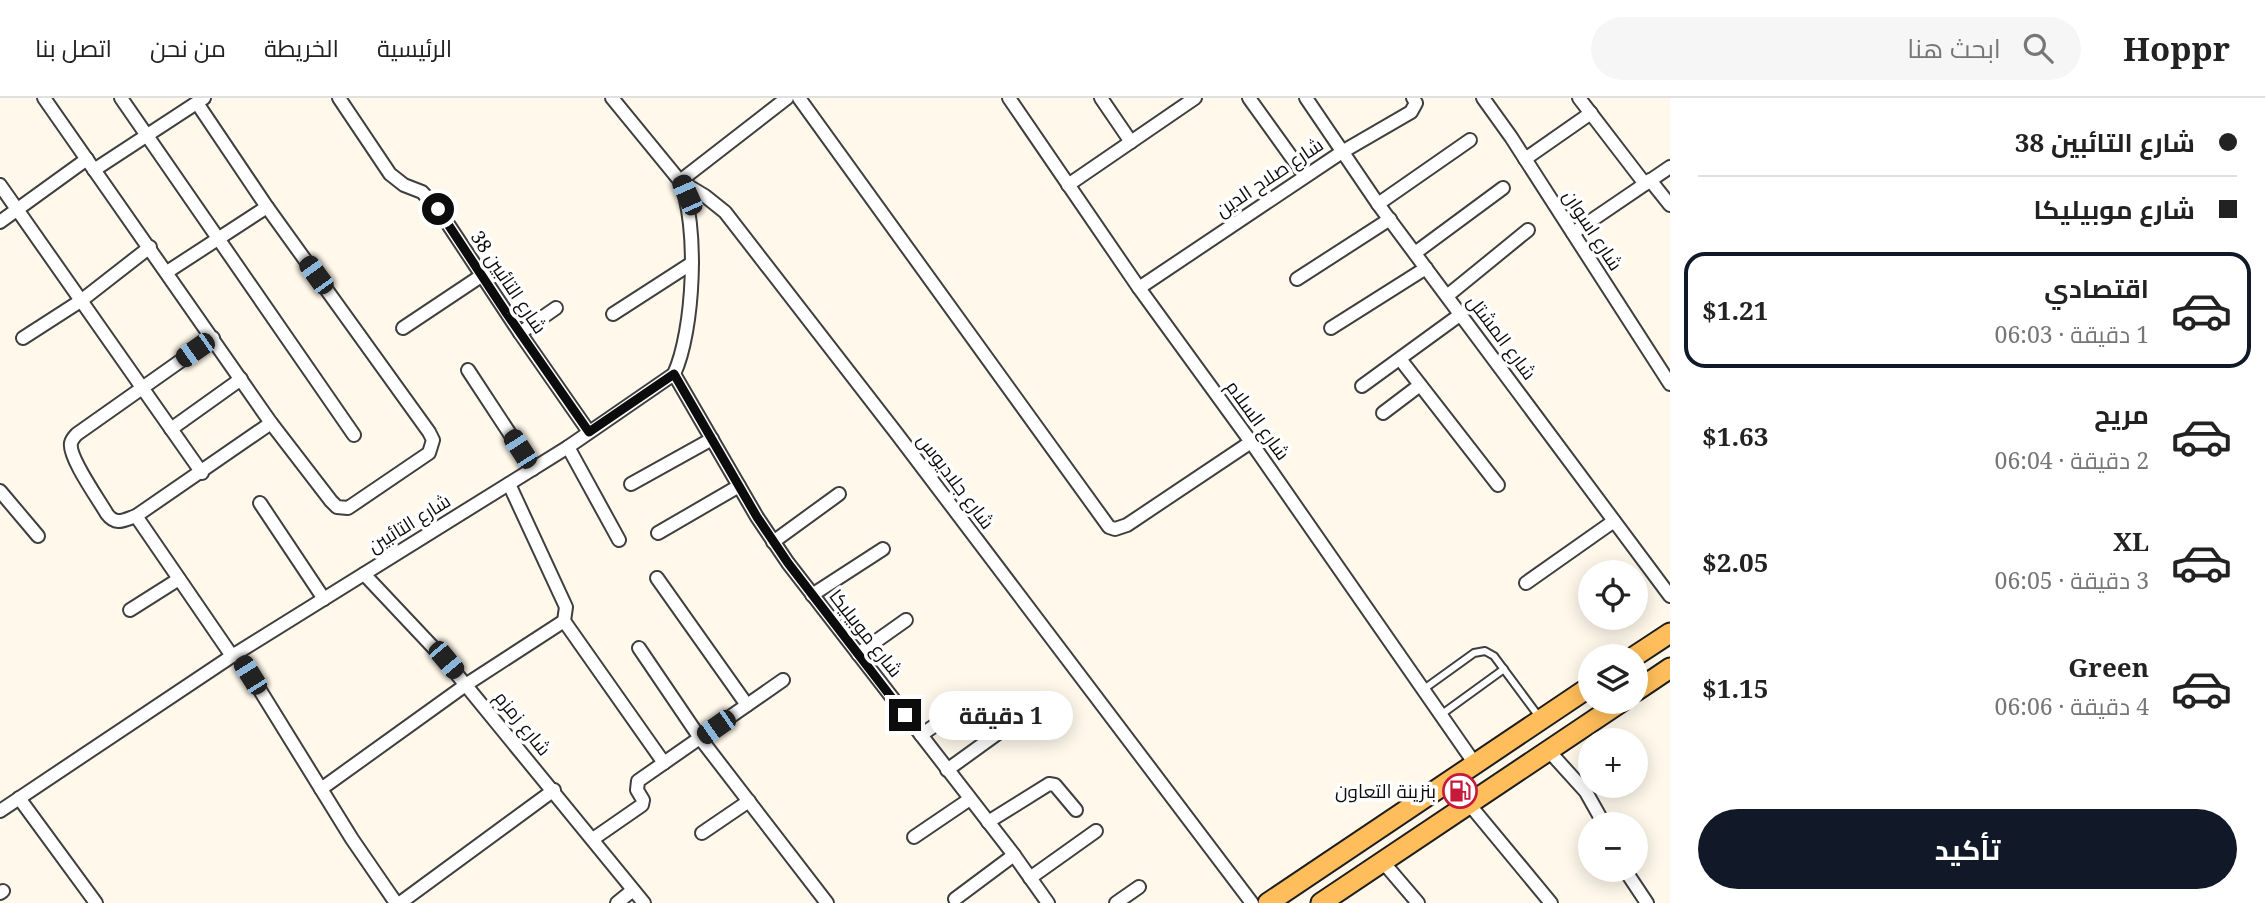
<!DOCTYPE html>
<html lang="ar">
<meta charset="utf-8">
<style>
:root{--surface:#fff;--page:#f6f6f6;--text:#222;--muted:#767676;--line:#e0e0e0;--accent:#111827}
body{margin:0;font-family:"Noto Serif",Cairo,serif;background:var(--page);color:var(--text);direction:rtl;height:100vh;display:flex;flex-direction:column;font-size:26px;white-space:nowrap}
*{box-sizing:border-box;margin:0}
p{font-size:23px;color:var(--muted)}
.icon{flex:none;width:38px;height:38px;fill:none;stroke:currentColor;stroke-width:2;stroke-linecap:round;stroke-linejoin:round}
.map{position:relative;flex:1;overflow:hidden;direction:ltr}
.side{display:flex;flex-direction:column;background:var(--surface);width:595px}
.side>*{flex:none}
.guide{display:grid;align-content:center;height:154px;padding:0 28px;background:var(--surface)}
.tools{position:absolute;left:1578px;top:462px;display:grid;gap:14px}
.tools a{display:grid;place-items:center;width:70px;height:70px;border-radius:50%;background:var(--surface);box-shadow:0 4px 18px #0003;font-size:35px}
.end{position:absolute;width:32px;height:32px;margin:-16px;border:9px solid #0c0c0c;background:#fff;box-shadow:0 0 0 4px #fff}
.from{border-radius:50%}
.bubble{position:absolute;height:49px;border-radius:24px;background:var(--surface);box-shadow:0 4px 18px #0003;font-size:23px;font-weight:700;line-height:49px;text-align:center;direction:rtl}
.car{position:absolute;width:21px;height:42px;margin:-21px -10px;border-radius:9px;box-shadow:0 0 5px 2px #0007;background:linear-gradient(#222 24%,#8ab4d8 0 40%,#222 0 76%,#8ab4d8 0 86%,#222 0)}
.guide b{display:flex;align-items:center;gap:24px;height:66px;font-size:26px}
.guide b+b{border-top:2px solid var(--line)}
.guide i{width:18px;height:18px;background:var(--text)}
ul{padding:0;list-style:none}
li{display:flex;align-items:center;gap:21px;height:116px;margin:0 14px 10px;padding:0 14px;border:4px solid transparent;border-radius:21px}
li div{flex:1}
li b{display:block;font-size:26px}
li em{font-style:normal;font-weight:700}
li.on{border-color:var(--accent)}
li>.icon{width:63px;height:63px;stroke-width:1.5}
.primary-button{display:flex;gap:14px;margin-top:auto;padding:14px 28px}
.primary-button a{flex:1;height:80px;border-radius:42px;background:var(--accent);color:#fff;font-size:28px;font-weight:700;line-height:80px;text-align:center}
header{display:flex;align-items:center;gap:42px;box-sizing:border-box;height:98px;padding:0 35px;background:var(--surface);border-bottom:2px solid var(--line)}
header strong{font-size:33px}
nav{display:flex;gap:38px;margin-inline-start:auto;font-size:24px}
.search{width:490px;height:63px;background:var(--page);display:flex;align-items:center;gap:18px;box-sizing:border-box;padding:0 24px;border-radius:38px;color:var(--muted);font-size:26px}
main{display:flex;flex:1;min-height:0}
.map>svg:first-child{display:block}
.lines{fill:none;stroke-linecap:round;stroke-linejoin:round}
.service-casing{stroke:#3f3f3f;stroke-width:10}
.minor-casing{stroke:#3f3f3f;stroke-width:16}
.primary-casing{stroke:#1d1d1d;stroke-width:23}
.service{stroke:#fff;stroke-width:6}
.minor{stroke:#fff;stroke-width:12}
.primary{stroke:#ffbe5b;stroke-width:19}
.route{stroke:#0c0c0c;stroke-width:9}
.labels{text-anchor:middle;dominant-baseline:central;stroke-width:7;stroke-linejoin:round;paint-order:stroke}
.street-label{font-size:19px;fill:#0c0c0c;stroke:#fff}
.poi-label{font-size:19px;fill:#0c0c0c;stroke:#fff;text-anchor:end}
</style>
<header>
<strong>Hoppr</strong>
<div class="search"><svg class="icon" aria-label="search" viewBox="0 0 24 24"><circle cx="10" cy="10" r="6"/><path d="M15 15l6 6"/></svg>ابحث هنا</div>
<nav><a>الرئيسية</a><a>الخريطة</a><a>من نحن</a><a>اتصل بنا</a></nav>
</header>
<main>
<section class="side">
<div class="guide">
<b><i class="from"></i>شارع التائبين 38</b>
<b><i></i>شارع موبيليكا</b>
</div>
<ul>
<li class="on"><svg class="icon" aria-label="car" viewBox="0 0 24 24"><path d="M5 17H2v-5l4-1 3-4h7l3 4 3 1v5h-3M9 17h6M6 11h13"/><circle cx="7" cy="17" r="2"/><circle cx="17" cy="17" r="2"/></svg><div><b>اقتصادي</b><p>1 دقيقة · 06:03</p></div><em>$1.21</em></li>
<li><svg class="icon" aria-label="car" viewBox="0 0 24 24"><path d="M5 17H2v-5l4-1 3-4h7l3 4 3 1v5h-3M9 17h6M6 11h13"/><circle cx="7" cy="17" r="2"/><circle cx="17" cy="17" r="2"/></svg><div><b>مريح</b><p>2 دقيقة · 06:04</p></div><em>$1.63</em></li>
<li><svg class="icon" aria-label="car" viewBox="0 0 24 24"><path d="M5 17H2v-5l4-1 3-4h7l3 4 3 1v5h-3M9 17h6M6 11h13"/><circle cx="7" cy="17" r="2"/><circle cx="17" cy="17" r="2"/></svg><div><b>XL</b><p>3 دقيقة · 06:05</p></div><em>$2.05</em></li>
<li><svg class="icon" aria-label="car" viewBox="0 0 24 24"><path d="M5 17H2v-5l4-1 3-4h7l3 4 3 1v5h-3M9 17h6M6 11h13"/><circle cx="7" cy="17" r="2"/><circle cx="17" cy="17" r="2"/></svg><div><b>Green</b><p>4 دقيقة · 06:06</p></div><em>$1.15</em></li>
</ul>
<div class="primary-button"><a>تأكيد</a></div>
</section>
<div class="map">
<svg width="1670" height="805" viewBox="0 0 1670 805">
<rect width="100%" height="100%" fill="#fff8eb"/>
<g class="lines">
<!-- service casing -->
<g class="service-casing">
<g id="service">
<polyline points="1424,591 1474,555 1485,553 1494,558 1540,620"/>
<polyline points="1442,616 1504,571"/>
</g>
</g>
<!-- minor casing -->
<g class="minor-casing">
<g id="minor">
<polyline points="44,0 271,325 331,403 337,409 348,410 429,355 433,342 429,334 267,109 197,5"/>
<polyline points="121,0 354,337"/>
<polyline points="339,0 390,76 404,87 422,94 438,111 520,235 589,334"/>
<polyline points="612,0 680,83 705,98 725,114 897,336 1252,805"/>
<polyline points="799,0 1109,429 1115,431 1127,427 1251,344"/>
<polyline points="1009,0 1139,190 1251,344 1475,666"/>
<polyline points="1101,0 1131,44"/>
<polyline points="1249,0 1305,78"/>
<polyline points="1306,0 1378,106 1670,498"/>
<polyline points="1483,0 1511,39 1670,286"/>
<polyline points="1579,0 1645,86"/>
<polyline points="1525,61 1591,15"/>
<polyline points="94,72 204,0"/>
<polyline points="1650,82 1670,107"/>
<polyline points="0,87 202,375"/>
<polyline points="1068,87 1195,0"/>
<polyline points="1378,106 1470,42"/>
<polyline points="0,124 87,61"/>
<polyline points="1573,135 1670,69"/>
<polyline points="1415,155 1503,90"/>
<polyline points="167,174 267,109"/>
<polyline points="1297,181 1390,121"/>
<polyline points="1139,190 1342,54 1411,14 1416,5 1413,0"/>
<polyline points="1447,198 1528,132"/>
<polyline points="613,216 692,165"/>
<polyline points="403,230 481,178"/>
<polyline points="1331,230 1426,170"/>
<polyline points="520,235 556,210"/>
<polyline points="23,240 82,202 150,149"/>
<path d="M213,240L77,336C75,338 72,341 71,345C68,359 99,402 107,416C116,428 124,422 136,418L271,325"/>
<polyline points="1400,261 1498,387"/>
<polyline points="468,272 533,371"/>
<polyline points="674,276 757,419 788,465 1014,757 1048,805"/>
<polyline points="1362,288 1461,216"/>
<polyline points="1383,315 1420,287"/>
<polyline points="171,331 241,281"/>
<polyline points="568,349 619,442"/>
<polyline points="631,386 712,341"/>
<polyline points="0,393 38,438"/>
<polyline points="260,405 324,501"/>
<polyline points="136,418 232,558"/>
<polyline points="658,435 739,388"/>
<polyline points="773,444 839,396"/>
<polyline points="364,476 446,563 644,805"/>
<polyline points="657,480 747,607"/>
<polyline points="1526,485 1614,423"/>
<polyline points="812,497 883,451"/>
<polyline points="130,512 179,481"/>
<polyline points="564,523 664,665"/>
<polyline points="639,550 700,640 827,805"/>
<polyline points="237,555 352,741 396,805"/>
<polyline points="858,556 906,522"/>
<polyline points="921,637 970,603"/>
<polyline points="1548,652 1586,694 1604,726"/>
<polyline points="947,672 1001,633"/>
<polyline points="321,691 467,586 564,523 566,509 509,386"/>
<polyline points="19,700 96,805"/>
<polyline points="1469,706 1551,805"/>
<path d="M0,713L232,558L568,349L674,276C694,233 699,126 680,83L787,0"/>
<polyline points="988,724 1049,686 1055,687 1076,712"/>
<polyline points="702,735 749,703"/>
<polyline points="914,739 970,701"/>
<polyline points="593,741 642,707 643,702 637,692 638,683 783,582"/>
<polyline points="1383,764 1418,805"/>
<polyline points="1625,772 1647,805"/>
<polyline points="1030,780 1096,733"/>
<polyline points="0,795 3,793"/>
<polyline points="955,801 1014,757"/>
<polyline points="400,805 554,692"/>
<polyline points="617,805 633,792"/>
<polyline points="1116,805 1139,789"/>
</g>
</g>
<!-- primary casing -->
<g class="primary-casing">
<g id="primary">
<polyline points="1635,558 1670,535"/>
<polyline points="1636,593 1670,570"/>
<polyline points="1268,805 1591,588"/>
<polyline points="1321,805 1621,604"/>
</g>
</g>
<!-- service -->
<use href="#service" class="service"/>
<!-- minor -->
<use href="#minor" class="minor"/>
<!-- primary -->
<use href="#primary" class="primary"/>
</g>
<g class="lines">
<!-- route -->
<polyline class="route" points="438,111 507,216 589,334 674,276 757,419 788,465 905,617"/>
</g>
<!-- icons -->
<defs>
<g id="fuel-ring" transform="scale(1.75)"><circle r="9.5" fill="#fff" stroke="#c8183c" stroke-width="1.5"/><path d="M-5.5-6h7V0h2V4h1.3V-2.5L3-4.5l.8-.8L6-3V5H2.5V1h-1V6h-7ZM-4.2-4.7v3.2H.2V-4.7Z" fill="#c8183c"/></g>
</defs>
<g fill-rule="evenodd">
<use href="#fuel-ring" x="1460" y="693"/>
</g>
<g class="labels">
<!-- street labels -->
<g class="street-label">
<text transform="translate(1269 79) rotate(-34)">شارع صلاح الدين</text>
<text transform="translate(1593 132) rotate(57)">شارع اسوان</text>
<text transform="translate(509 184) rotate(56)">شارع التائبين 38</text>
<text transform="translate(1502 239) rotate(53)">شارع المشتل</text>
<text transform="translate(1258 322) rotate(54)">شارع السلام</text>
<text transform="translate(956 383) rotate(53)">شارع جلاديوس</text>
<text transform="translate(409 425) rotate(-32)">شارع التائبين</text>
<text transform="translate(866 535) rotate(52)">شارع موبيليكا</text>
<text transform="translate(523 625) rotate(51)">شارع زمزم</text>
</g>
<!-- poi labels -->
<g class="poi-label">
<text x="1436" y="693">بنزينة التعاون</text>
</g>
</g>
</svg>
<div class="tools">
<a><svg class="icon" aria-label="locate" viewBox="0 0 24 24"><circle cx="12" cy="12" r="6"/><path d="M12 2v4M12 18v4M2 12h4M18 12h4"/></svg></a>
<a><svg class="icon" aria-label="layers" viewBox="0 0 24 24"><path d="M12 4l9 5-9 5-9-5zM3 14l9 5 9-5"/></svg></a>
<a>+</a>
<a>−</a>
</div>
<i class="end from" style="left:438px;top:111px"></i>
<i class="end" style="left:905px;top:617px"></i>
<div class="bubble" style="left:929px;top:593px;width:144px">1 دقيقة</div>
<i class="car" style="left:687px;top:97px;rotate:336deg"></i>
<i class="car" style="left:316px;top:177px;rotate:324deg"></i>
<i class="car" style="left:195px;top:252px;rotate:235deg"></i>
<i class="car" style="left:520px;top:351px;rotate:327deg"></i>
<i class="car" style="left:446px;top:562px;rotate:140deg"></i>
<i class="car" style="left:250px;top:577px;rotate:328deg"></i>
<i class="car" style="left:716px;top:629px;rotate:235deg"></i>
</div>
</main>
